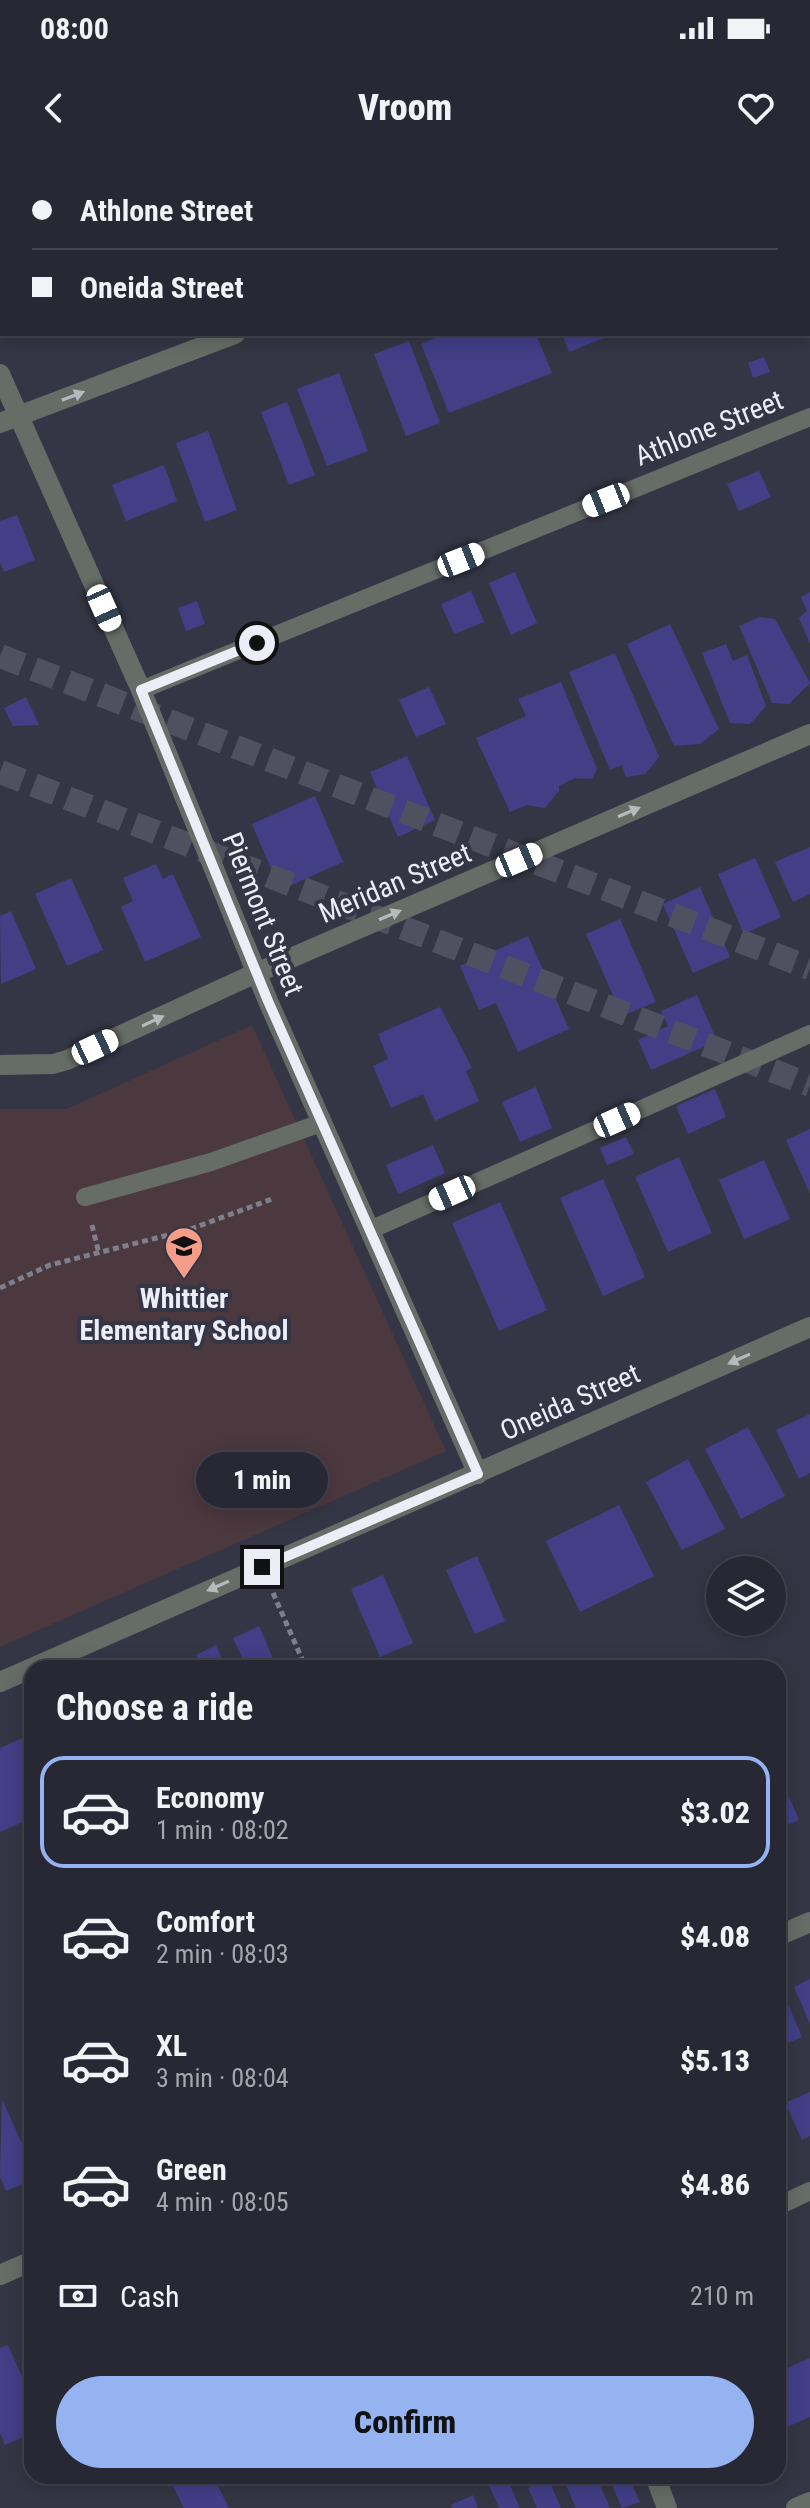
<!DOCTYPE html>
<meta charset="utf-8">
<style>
:root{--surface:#282834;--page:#343440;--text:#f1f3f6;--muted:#a5a6ac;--line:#44444f;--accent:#95b2f1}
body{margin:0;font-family:"Roboto Condensed",sans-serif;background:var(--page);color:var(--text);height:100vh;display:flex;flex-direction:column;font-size:30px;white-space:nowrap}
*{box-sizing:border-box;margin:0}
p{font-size:26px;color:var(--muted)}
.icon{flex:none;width:44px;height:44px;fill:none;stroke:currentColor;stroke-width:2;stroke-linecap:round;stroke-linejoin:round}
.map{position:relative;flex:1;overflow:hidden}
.panel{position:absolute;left:24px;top:1500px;width:762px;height:824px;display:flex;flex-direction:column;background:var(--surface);border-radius:24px;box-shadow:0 4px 20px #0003,0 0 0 2px var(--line)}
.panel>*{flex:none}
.top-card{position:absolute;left:0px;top:0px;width:810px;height:176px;box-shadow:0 4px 20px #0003,0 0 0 2px var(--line);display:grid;align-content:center;height:176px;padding:0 32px;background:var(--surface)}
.controls{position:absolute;left:706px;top:1396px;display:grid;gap:16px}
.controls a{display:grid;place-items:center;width:80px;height:80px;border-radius:50%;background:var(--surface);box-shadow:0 4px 20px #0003,0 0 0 2px var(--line);font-size:40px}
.end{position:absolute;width:36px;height:36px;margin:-18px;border:10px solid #ecedf7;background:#111;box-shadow:0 0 0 4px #111}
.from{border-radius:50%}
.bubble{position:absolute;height:56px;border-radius:28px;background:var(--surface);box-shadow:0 4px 20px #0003,0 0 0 2px var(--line);font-size:26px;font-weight:800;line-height:56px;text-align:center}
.car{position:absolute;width:24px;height:48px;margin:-24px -12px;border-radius:10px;box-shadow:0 0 6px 2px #0007;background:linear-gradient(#fff 24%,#345 0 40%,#fff 0 76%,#345 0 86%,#fff 0)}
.top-card b{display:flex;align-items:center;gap:28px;height:76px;font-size:30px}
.top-card b+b{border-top:2px solid var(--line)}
.top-card i{width:20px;height:20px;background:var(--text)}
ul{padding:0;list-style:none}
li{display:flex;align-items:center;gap:24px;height:112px;margin:0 16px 12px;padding:0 16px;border:4px solid transparent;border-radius:24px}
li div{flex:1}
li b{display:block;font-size:30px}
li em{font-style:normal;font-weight:800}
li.selected{border-color:var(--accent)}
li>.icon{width:72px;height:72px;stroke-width:1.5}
h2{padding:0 32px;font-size:36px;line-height:96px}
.pay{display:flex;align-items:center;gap:20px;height:88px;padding:0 32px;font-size:30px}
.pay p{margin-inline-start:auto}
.cta{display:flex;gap:16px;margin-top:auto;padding:16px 32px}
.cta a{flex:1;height:92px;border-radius:48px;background:var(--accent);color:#111;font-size:32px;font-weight:800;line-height:92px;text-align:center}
.status{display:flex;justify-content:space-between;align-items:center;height:56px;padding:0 40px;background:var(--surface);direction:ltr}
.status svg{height:22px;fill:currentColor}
header{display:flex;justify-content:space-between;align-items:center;height:104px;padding:0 32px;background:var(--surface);font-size:36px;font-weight:800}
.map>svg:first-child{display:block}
.education{fill:#4c383f}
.building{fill:#423f87}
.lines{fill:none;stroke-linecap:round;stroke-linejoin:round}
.motorway-tunnel{stroke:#505160;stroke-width:24;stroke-dasharray:24 12;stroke-linecap:butt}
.path{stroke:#7e7f8c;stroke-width:5;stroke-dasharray:6 4;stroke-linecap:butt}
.service{stroke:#666d67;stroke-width:18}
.minor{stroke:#666d67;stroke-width:20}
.tertiary{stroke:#666d67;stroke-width:20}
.oneway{fill:#b6babd}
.route{stroke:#ecedf7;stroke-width:10}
.labels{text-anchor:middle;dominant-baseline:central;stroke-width:8;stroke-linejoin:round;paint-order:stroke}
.street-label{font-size:28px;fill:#ecedf7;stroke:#353645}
.poi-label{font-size:28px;font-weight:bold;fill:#ecedf7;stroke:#353645}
</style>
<div class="status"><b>08:00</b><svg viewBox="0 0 49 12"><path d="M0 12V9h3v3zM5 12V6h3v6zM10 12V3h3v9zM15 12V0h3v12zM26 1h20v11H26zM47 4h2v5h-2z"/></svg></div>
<header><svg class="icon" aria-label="back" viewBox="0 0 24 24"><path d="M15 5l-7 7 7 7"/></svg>Vroom<svg class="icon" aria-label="heart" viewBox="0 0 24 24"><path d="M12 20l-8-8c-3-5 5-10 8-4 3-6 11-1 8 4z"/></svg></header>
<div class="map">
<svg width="810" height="2348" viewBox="0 0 810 2348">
<rect width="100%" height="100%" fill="#353645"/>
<!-- education -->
<polygon class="education" points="252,865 446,1291 0,1487 0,949 67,949"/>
<!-- building -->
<g class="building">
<polygon points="444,174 536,174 552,213 449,253 421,184"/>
<polygon points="562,174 614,174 569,192"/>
<polygon points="409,181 440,263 406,276 374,194"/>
<polygon points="764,197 770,212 753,218 748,203"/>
<polygon points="339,213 368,291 327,306 297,229"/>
<polygon points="287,242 315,315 289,325 261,252"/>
<polygon points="208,271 237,350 205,362 176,283"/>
<polygon points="164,305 177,341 126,361 112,325"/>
<polygon points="759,311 771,337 739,351 727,324"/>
<polygon points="17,355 35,400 4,412 0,402 0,361"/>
<polygon points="515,412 537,463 511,475 489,423"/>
<polygon points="471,431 484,462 454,474 441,444"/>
<polygon points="810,432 810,484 799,458 807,451 801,437"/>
<polygon points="197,441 205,464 186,471 178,448"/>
<polygon points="760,457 775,459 810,523 789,544 772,543 739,466"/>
<polygon points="670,464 719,569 700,584 674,586 627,484"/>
<polygon points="726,484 733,501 747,495 766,546 750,564 730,563 702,493"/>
<polygon points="615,493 659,597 645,614 626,617 622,605 610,610 569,512"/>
<polygon points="561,522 597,609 592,619 575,618 559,626 559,631 545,648 527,645 510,652 476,578 526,556 518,539"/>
<polygon points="429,527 446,564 416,577 399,540"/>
<polygon points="26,537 39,565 13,566 4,548"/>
<polygon points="407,596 435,660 398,677 370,612"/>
<polygon points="315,636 343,702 280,730 252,664"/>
<polygon points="810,687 810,734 793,742 775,702"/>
<polygon points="755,698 781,757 744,774 718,714"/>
<polygon points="156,704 163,719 173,714 201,777 145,802 121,747 133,741 123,718"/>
<polygon points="71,718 103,790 67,806 35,734"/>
<polygon points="700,727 730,797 693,813 663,744"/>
<polygon points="11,751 36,809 1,824 0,756"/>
<polygon points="620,759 656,842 622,856 586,774"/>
<polygon points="528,776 569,869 518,892 496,843 479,850 460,806"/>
<polygon points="697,835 717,881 651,910 638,880 668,866 661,851"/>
<polygon points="440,847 472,908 466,911 479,941 435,961 423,934 391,948 373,906 388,899 378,874"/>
<polygon points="536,927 552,968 520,982 502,942"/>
<polygon points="715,929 726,957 688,974 676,946"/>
<polygon points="810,969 810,1034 786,980"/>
<polygon points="626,977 634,994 607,1005 600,988"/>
<polygon points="433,985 445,1013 398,1034 386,1005"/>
<polygon points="679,997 712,1073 668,1092 635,1017"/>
<polygon points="764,1000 790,1059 744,1079 719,1020"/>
<polygon points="603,1019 645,1117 603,1136 560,1038"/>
<polygon points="500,1042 547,1150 499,1171 452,1063"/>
<polygon points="810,1254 810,1313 799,1319 776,1270"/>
<polygon points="748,1267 785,1336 741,1359 705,1289"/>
<polygon points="688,1299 725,1369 682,1390 646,1322"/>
<polygon points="619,1345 654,1416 580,1452 546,1381"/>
<polygon points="477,1396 505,1461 475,1474 446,1410"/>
<polygon points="383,1415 413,1483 380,1497 351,1429"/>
<polygon points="259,1466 277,1508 247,1508 233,1478"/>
<polygon points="216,1485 226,1508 202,1508 196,1495"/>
<polygon points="32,1574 32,1658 0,1672 0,1588"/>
<polygon points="781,1619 799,1660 778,1669 778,1620"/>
<polygon points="810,1819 810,1864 794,1827"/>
<polygon points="778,1821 802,1877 778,1887"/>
<polygon points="810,1932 810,1976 802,1980 785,1943"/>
<polygon points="2,1939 32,2006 32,2020 6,2031 0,2017"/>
<polygon points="8,2185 32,2239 32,2273 5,2285 0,2273 0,2188"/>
<polygon points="810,2198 810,2257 778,2271 778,2212"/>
<polygon points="183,2316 213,2316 229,2348 184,2348 171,2322"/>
<polygon points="506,2316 520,2348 499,2348 488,2323"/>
<polygon points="562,2316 596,2316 610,2348 576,2348"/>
<polygon points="608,2316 628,2316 640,2342 622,2348"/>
<polygon points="548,2318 561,2348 537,2348 528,2328"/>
<polygon points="473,2335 478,2348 452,2348 451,2345"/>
</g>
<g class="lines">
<!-- motorway-tunnel -->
<g class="motorway-tunnel">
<polyline points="0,496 810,808"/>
<polyline points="0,612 810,925"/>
</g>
<!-- path -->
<g class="path">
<polyline points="92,1065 99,1094"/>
<polyline points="0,1128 50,1105 188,1070 272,1039"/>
<polyline points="273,1433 306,1508"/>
</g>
<!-- service -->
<g class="service">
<polyline points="141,530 810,257"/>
<polyline points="85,1037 211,1002 321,963"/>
<polyline points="370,1070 810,874"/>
<polyline points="778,2046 810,2031"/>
</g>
<!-- minor -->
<g class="minor">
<polyline points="687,2 692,0"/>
<polyline points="0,214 141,530 268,841 478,1314"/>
<polyline points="0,263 235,174"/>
<polyline points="0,905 53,904 67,900 256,813 810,574"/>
<polyline points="778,1776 810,1762"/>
<polyline points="0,2115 32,2101"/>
<polyline points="655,2316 667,2348"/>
<polyline points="796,2348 810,2342"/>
</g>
<!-- tertiary -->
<polyline class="tertiary" points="0,1522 810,1167"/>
</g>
<!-- one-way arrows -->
<defs><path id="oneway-solid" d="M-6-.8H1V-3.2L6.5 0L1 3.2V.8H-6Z" transform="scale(2)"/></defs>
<g class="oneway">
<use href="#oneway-solid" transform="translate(73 236) rotate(-21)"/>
<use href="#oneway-solid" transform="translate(629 652) rotate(-23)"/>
<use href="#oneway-solid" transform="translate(390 755) rotate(-23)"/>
<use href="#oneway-solid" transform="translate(153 861) rotate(-25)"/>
<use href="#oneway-solid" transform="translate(739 1199) rotate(156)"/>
<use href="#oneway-solid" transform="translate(218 1426) rotate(156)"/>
</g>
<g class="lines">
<!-- route -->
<polyline class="route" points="257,483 141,530 268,841 478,1314 262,1407"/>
</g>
<!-- icons -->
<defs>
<g id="school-pin" transform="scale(2)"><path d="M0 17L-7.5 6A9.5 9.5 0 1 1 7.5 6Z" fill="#f49e89" stroke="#353645"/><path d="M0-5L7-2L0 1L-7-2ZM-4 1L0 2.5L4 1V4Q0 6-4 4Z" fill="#111"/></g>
</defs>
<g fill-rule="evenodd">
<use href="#school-pin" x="184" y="1086"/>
</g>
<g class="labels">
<!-- street labels -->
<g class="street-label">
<text transform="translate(709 268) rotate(-22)">Athlone Street</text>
<text transform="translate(395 723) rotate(-23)">Meridan Street</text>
<text transform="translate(263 754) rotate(68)">Piermont Street</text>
<text transform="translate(570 1242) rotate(-24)">Oneida Street</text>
</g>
<!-- poi labels -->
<g class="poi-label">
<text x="184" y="1138">Whittier<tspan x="184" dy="32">Elementary School</tspan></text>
</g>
</g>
</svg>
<div class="controls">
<a><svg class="icon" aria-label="layers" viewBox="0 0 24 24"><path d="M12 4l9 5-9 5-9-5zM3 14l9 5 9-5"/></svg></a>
</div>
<i class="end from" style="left:257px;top:483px"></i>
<i class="end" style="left:262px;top:1407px"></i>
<div class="bubble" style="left:196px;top:1292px;width:132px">1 min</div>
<i class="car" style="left:606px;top:340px;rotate:248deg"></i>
<i class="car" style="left:461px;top:400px;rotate:68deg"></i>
<i class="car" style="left:104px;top:448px;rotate:156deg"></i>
<i class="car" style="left:519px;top:700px;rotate:67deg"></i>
<i class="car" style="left:95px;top:887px;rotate:65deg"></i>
<i class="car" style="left:617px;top:960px;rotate:66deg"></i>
<i class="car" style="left:452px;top:1033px;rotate:246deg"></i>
<div class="top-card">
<b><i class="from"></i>Athlone Street</b>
<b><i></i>Oneida Street</b>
</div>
<section class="panel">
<h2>Choose a ride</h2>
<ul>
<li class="selected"><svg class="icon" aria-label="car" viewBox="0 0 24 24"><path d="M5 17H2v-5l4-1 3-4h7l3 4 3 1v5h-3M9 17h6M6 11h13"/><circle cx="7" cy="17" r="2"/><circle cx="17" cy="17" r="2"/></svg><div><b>Economy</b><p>1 min · 08:02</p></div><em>$3.02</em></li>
<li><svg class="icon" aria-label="car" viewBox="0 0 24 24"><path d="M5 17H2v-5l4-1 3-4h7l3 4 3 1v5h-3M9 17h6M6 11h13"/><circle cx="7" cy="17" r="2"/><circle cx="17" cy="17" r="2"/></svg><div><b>Comfort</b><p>2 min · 08:03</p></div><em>$4.08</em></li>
<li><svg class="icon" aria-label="car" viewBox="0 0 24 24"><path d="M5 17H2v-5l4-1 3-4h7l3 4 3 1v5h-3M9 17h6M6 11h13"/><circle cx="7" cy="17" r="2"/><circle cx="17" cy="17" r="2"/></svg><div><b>XL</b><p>3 min · 08:04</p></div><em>$5.13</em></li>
<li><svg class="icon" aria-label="car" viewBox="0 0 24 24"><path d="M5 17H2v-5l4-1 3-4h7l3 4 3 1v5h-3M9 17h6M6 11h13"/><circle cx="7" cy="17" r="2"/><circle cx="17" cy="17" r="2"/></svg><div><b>Green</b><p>4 min · 08:05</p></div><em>$4.86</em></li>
</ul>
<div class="pay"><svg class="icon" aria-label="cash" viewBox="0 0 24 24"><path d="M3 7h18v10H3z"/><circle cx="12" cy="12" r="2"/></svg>Cash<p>210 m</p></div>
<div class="cta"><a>Confirm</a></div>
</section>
</div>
